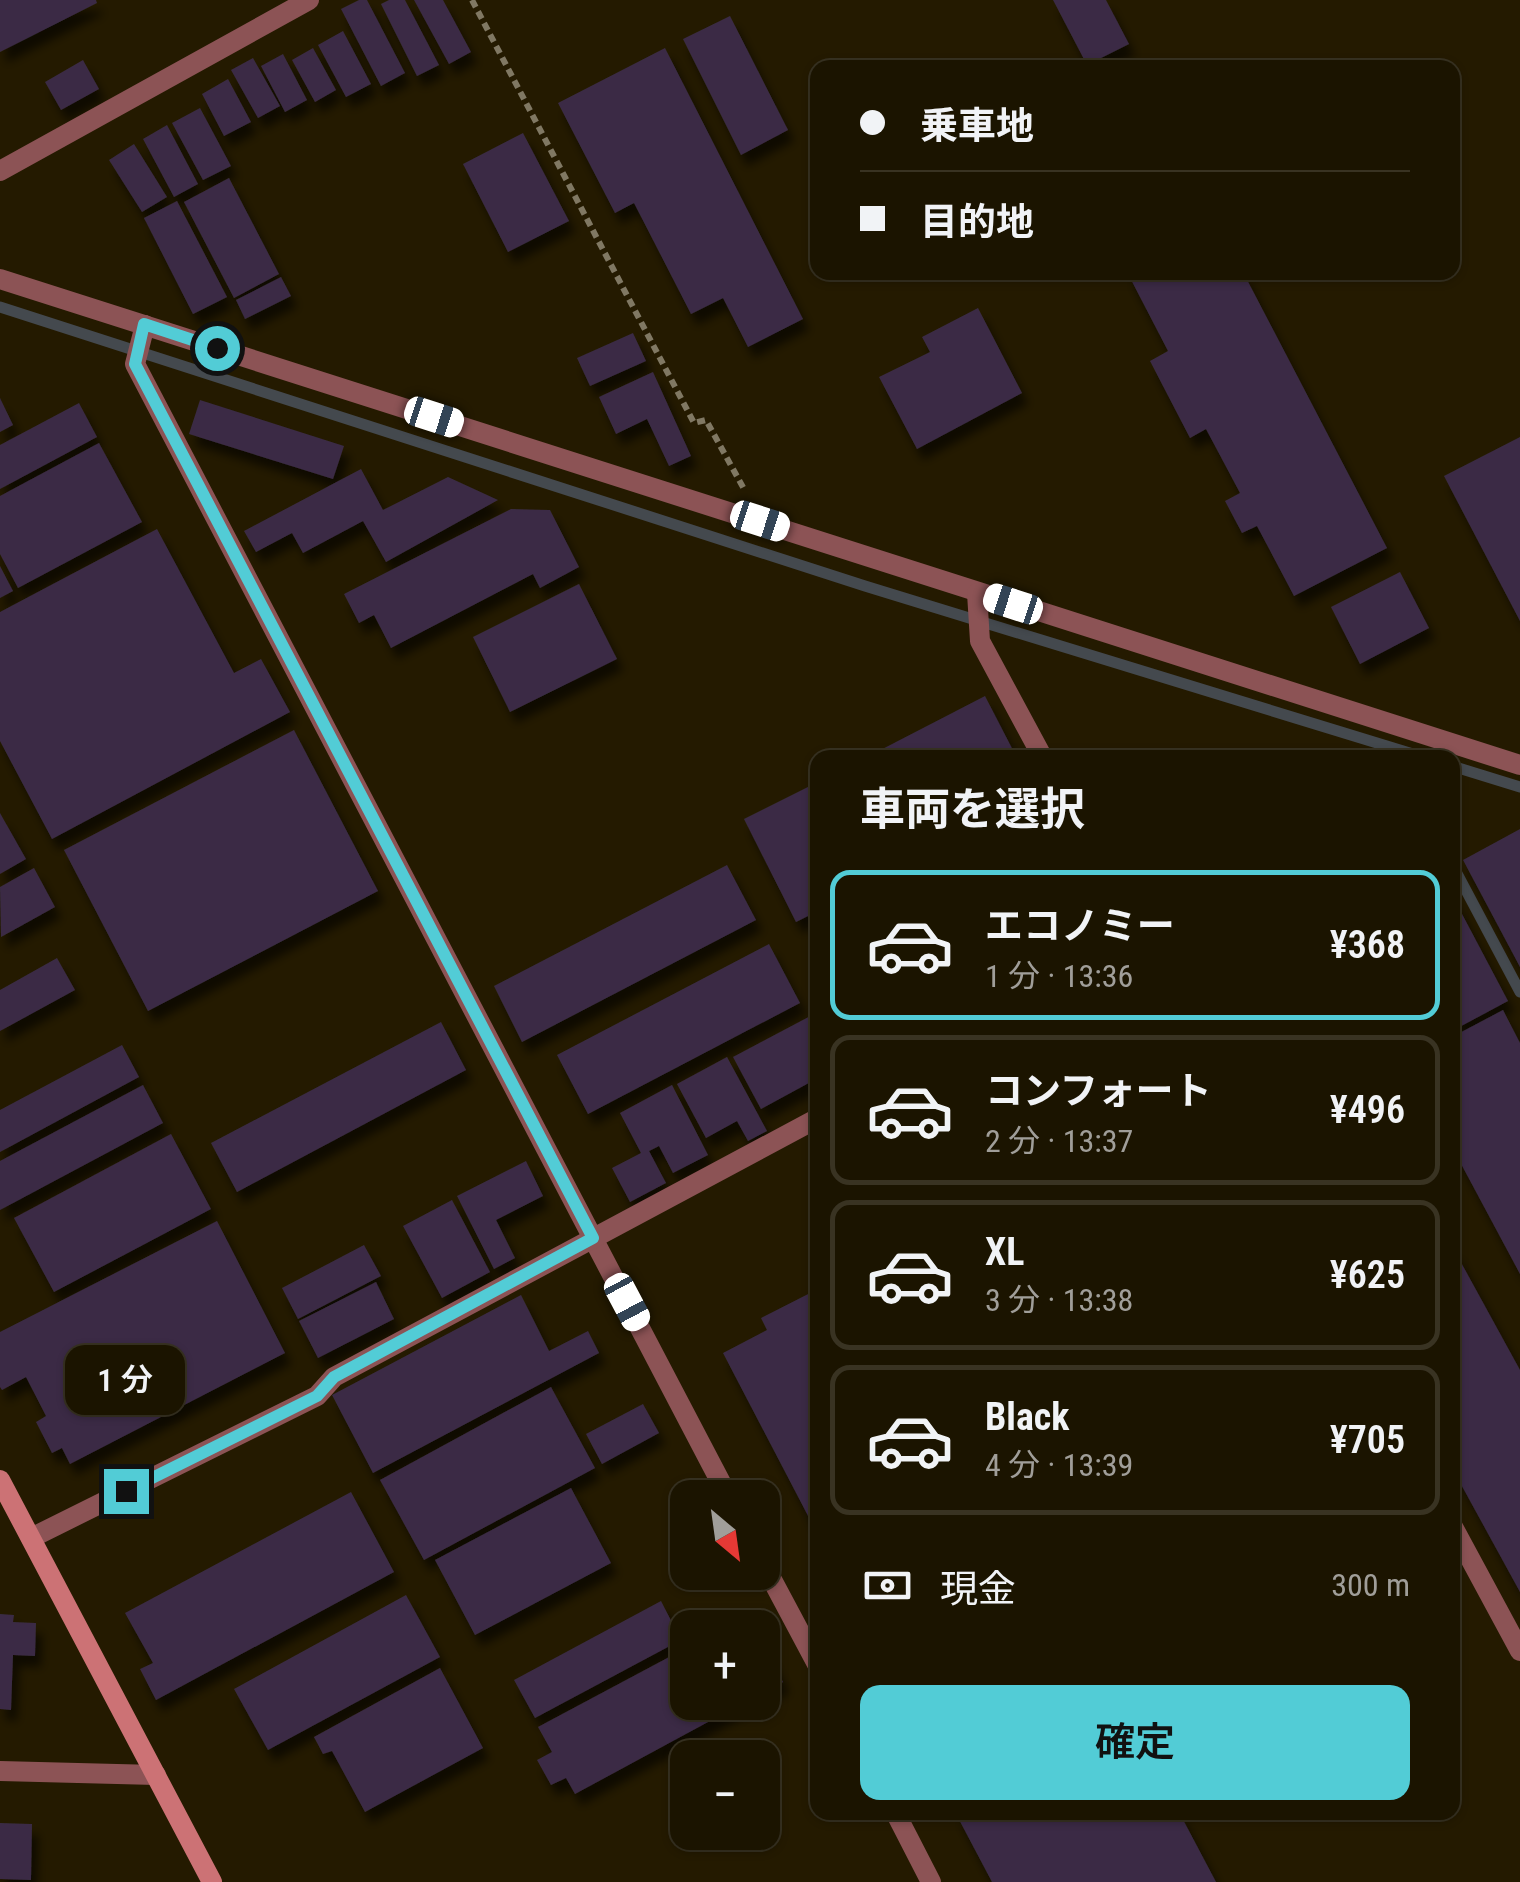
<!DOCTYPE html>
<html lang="ja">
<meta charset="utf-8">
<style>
:root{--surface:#1b1400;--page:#28210f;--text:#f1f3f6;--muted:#a09e99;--line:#393322;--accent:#52ccd6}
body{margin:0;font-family:"Roboto Condensed","Noto Sans JP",sans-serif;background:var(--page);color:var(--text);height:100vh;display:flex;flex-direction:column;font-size:38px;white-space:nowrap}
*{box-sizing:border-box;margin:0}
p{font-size:32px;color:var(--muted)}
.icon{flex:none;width:55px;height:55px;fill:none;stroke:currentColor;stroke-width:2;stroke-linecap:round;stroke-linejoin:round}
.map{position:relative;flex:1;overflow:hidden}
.drawer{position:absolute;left:810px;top:750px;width:650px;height:1070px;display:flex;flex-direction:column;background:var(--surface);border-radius:20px;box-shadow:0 2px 8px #0004,0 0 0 2px var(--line)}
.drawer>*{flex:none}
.top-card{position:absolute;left:810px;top:60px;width:650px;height:220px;border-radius:20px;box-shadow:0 2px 8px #0004,0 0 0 2px var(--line);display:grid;align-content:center;height:220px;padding:0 50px;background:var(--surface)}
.needle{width:65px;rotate:151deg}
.tools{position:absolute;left:670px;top:1480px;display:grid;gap:20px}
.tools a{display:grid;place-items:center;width:110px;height:110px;border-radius:20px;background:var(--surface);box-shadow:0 2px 8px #0004,0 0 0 2px var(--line);font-size:50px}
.end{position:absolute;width:45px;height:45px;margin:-22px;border:12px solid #52ccd6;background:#111;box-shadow:0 0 0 5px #111}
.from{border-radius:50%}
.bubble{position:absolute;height:70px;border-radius:20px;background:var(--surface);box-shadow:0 2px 8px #0004,0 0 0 2px var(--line);font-size:32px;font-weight:600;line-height:70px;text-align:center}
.car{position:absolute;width:30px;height:60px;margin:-30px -15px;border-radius:12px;box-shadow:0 0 8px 2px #0007;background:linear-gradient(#fff 24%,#345 0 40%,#fff 0 76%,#345 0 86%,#fff 0)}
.top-card b{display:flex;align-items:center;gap:35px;height:95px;font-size:38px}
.top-card b+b{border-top:2px solid var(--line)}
.top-card i{width:25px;height:25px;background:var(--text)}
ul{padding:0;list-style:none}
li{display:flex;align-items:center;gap:30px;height:150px;margin:0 20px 15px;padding:0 30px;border:5px solid var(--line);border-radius:20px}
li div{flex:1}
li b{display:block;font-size:38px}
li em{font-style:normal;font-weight:600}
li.selected{border-color:var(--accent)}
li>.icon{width:90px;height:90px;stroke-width:1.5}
h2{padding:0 50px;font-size:45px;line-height:120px}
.pay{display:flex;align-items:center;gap:25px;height:110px;padding:0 50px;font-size:38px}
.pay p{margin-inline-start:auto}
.action{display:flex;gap:20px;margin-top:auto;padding:20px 50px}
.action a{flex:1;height:115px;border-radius:20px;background:var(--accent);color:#111;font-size:40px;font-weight:600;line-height:115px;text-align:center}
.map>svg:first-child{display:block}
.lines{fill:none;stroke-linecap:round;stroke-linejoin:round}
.stream{stroke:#44494e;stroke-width:11}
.building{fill:#3a2c44;filter:url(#shadow)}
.path{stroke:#807863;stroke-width:6;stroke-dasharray:8 5;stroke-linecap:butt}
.street{stroke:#8c5355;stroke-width:20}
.secondary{stroke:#cc7275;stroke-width:20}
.route{stroke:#52ccd6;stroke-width:12}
</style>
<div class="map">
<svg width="1520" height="1882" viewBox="0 0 1520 1882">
<defs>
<filter id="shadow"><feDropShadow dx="6" dy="11" stdDeviation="5" flood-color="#0009"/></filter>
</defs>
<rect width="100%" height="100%" fill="#241a00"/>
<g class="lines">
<!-- stream -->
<g class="stream">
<polyline points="0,307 865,586 1426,758"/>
<polyline points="1452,766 1520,787"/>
<polyline points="1452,864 1520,992"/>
</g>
</g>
<!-- building -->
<g class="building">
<polygon points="0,0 96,0 97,3 0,52"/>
<polygon points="359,0 367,0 405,73 381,86 341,9"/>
<polygon points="389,0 405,0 439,65 417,76 381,4"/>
<polygon points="414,0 443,0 471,52 449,64"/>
<polygon points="1053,0 1106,0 1129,44 1087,65"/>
<polygon points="730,16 788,130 741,155 683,39"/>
<polygon points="343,31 371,84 346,97 318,45"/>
<polygon points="313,48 336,90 315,102 292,60"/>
<polygon points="665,48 803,319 748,347 723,298 691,314 634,203 615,213 558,103"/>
<polygon points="283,54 307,100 285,112 261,66"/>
<polygon points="253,58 280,106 258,118 231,70"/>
<polygon points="83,60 99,89 61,110 45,82"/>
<polygon points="228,79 251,122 224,136 202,94"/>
<polygon points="200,108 231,166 203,180 172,123"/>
<polygon points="167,125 198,184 174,197 143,139"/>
<polygon points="523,133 569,221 508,252 463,164"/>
<polygon points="134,144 167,197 142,212 109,160"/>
<polygon points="229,178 279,274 234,298 184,202"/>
<polygon points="177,201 227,297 193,314 144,218"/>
<polygon points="1127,272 1243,272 1387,548 1294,596 1257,526 1242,533 1225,501 1240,493 1206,429 1190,438 1150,361 1168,351"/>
<polygon points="281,277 291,296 245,319 236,300"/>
<polygon points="978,308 1022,393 917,449 879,377 930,352 922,337"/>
<polygon points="633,333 646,361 590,386 577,358"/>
<polygon points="653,372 691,456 669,466 647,419 616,434 599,397"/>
<polygon points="0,398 13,425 0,432"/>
<polygon points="200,400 344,446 333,479 189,434"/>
<polygon points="79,403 97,437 0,489 0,445"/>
<polygon points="1520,437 1520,621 1444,476"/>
<polygon points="99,443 142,522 18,588 0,554 0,496"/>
<polygon points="361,469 383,510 448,477 498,500 386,562 363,521 303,553 292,533 256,552 244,531"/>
<polygon points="511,509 550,510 579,567 540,588 533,574 391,648 374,615 359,623 344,594"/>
<polygon points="157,529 234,673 261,659 290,712 52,839 0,741 0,612"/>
<polygon points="0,566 13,591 0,598"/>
<polygon points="1400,572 1429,628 1360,664 1331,607"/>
<polygon points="579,584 617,659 510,712 473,637"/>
<polygon points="985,696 1017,758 865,758"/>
<polygon points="294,730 378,891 148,1011 64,850"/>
<polygon points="818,782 818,911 796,922 744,819"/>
<polygon points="0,813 26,859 0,874"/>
<polygon points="1520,829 1520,967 1463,860"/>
<polygon points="727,865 756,920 522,1042 494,986"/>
<polygon points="34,868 55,907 1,937 0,887"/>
<polygon points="1452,895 1508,1001 1452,1031"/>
<polygon points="769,944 800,1003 588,1114 557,1055"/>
<polygon points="57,958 75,990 0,1031 0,990"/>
<polygon points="1503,1010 1520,1043 1520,1274 1452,1147 1452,1037"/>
<polygon points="818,1012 818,1078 761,1109 733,1057"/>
<polygon points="441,1022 466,1070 237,1192 211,1143"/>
<polygon points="122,1045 139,1077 0,1152 0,1110"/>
<polygon points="727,1057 767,1131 748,1141 737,1121 706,1138 677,1084"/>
<polygon points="143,1085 163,1123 0,1210 0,1161"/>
<polygon points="672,1085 708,1155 673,1173 659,1146 649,1151 666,1183 630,1202 612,1168 641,1153 620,1113"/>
<polygon points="171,1134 211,1209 54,1292 14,1218"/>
<polygon points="526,1161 543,1196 496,1220 515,1258 494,1269 457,1196"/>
<polygon points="452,1200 490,1272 442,1298 403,1226"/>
<polygon points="217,1221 285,1353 70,1464 62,1448 52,1453 36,1422 46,1416 26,1377 2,1390 0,1387 0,1332"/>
<polygon points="364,1245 381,1276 298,1319 282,1288"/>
<polygon points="1452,1246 1520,1370 1520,1592 1452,1468"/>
<polygon points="376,1282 394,1319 318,1358 299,1321"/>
<polygon points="818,1289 818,1535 723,1353 767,1330 761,1318"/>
<polygon points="521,1295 549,1351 588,1331 599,1353 373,1473 332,1395"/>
<polygon points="551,1387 595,1468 424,1560 380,1480"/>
<polygon points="643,1404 659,1433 602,1464 586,1434"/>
<polygon points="571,1488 611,1563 475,1635 435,1560"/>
<polygon points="351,1492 394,1572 156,1700 140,1669 153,1663 125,1613"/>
<polygon points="406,1595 440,1657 268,1750 234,1689"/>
<polygon points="661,1601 681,1640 535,1718 514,1680"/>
<polygon points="0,1614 14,1615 13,1622 36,1623 35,1656 13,1655 11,1710 0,1709"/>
<polygon points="748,1615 754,1628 725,1628"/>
<polygon points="762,1643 783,1682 762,1693"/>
<polygon points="688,1647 688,1702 745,1702 575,1794 566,1778 551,1785 537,1760 552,1752 538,1727"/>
<polygon points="440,1668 483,1748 365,1812 332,1751 323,1754 314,1737"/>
<polygon points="955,1812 1179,1812 1216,1882 992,1882"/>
<polygon points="0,1823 32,1824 31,1880 0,1879"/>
</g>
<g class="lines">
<!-- path -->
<polyline class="path" points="472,0 694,423 706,420 744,489"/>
<!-- street -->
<g class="street">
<polyline points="0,171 309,0"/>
<polyline points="0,279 1520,765"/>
<polyline points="145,325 135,364 729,1498"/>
<polyline points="977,593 980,641 1043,758"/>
<polyline points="1452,1525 1520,1651"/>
<polyline points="31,1538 317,1396 334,1377 818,1118"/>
<polyline points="762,1561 818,1666"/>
<polyline points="0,1771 156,1775"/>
<polyline points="895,1812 931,1882"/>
</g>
<!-- secondary -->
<polyline class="secondary" points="0,1480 212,1882"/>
</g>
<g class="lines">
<!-- route -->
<polyline class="route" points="126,1491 317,1396 334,1377 593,1238 135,364 144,324 217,348"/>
</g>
</svg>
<div class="tools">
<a><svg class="needle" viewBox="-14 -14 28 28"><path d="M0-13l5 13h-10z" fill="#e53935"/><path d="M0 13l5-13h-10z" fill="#a09e99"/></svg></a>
<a>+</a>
<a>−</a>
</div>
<i class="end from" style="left:217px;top:348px"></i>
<i class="end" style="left:126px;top:1491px"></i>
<div class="bubble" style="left:65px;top:1345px;width:120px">1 分</div>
<i class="car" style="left:434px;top:417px;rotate:108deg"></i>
<i class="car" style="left:760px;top:521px;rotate:108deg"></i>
<i class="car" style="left:1013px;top:604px;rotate:288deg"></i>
<i class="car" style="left:627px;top:1302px;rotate:152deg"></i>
<div class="top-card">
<b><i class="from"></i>乗車地</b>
<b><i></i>目的地</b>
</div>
<section class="drawer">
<h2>車両を選択</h2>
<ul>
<li class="selected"><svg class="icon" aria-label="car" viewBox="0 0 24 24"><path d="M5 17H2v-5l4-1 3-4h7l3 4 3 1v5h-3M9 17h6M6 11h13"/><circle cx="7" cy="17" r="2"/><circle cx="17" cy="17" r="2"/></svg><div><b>エコノミー</b><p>1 分 · 13:36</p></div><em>¥368</em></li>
<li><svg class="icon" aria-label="car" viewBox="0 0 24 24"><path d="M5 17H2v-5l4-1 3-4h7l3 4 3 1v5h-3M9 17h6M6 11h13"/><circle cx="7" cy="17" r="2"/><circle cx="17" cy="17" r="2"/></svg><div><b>コンフォート</b><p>2 分 · 13:37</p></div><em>¥496</em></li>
<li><svg class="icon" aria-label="car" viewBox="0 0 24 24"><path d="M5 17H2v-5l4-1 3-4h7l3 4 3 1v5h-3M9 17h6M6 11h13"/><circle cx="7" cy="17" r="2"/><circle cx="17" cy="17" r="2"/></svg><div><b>XL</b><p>3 分 · 13:38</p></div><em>¥625</em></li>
<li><svg class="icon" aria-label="car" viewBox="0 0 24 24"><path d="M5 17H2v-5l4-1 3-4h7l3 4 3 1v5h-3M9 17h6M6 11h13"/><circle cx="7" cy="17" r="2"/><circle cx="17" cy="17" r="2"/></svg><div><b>Black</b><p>4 分 · 13:39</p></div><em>¥705</em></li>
</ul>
<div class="pay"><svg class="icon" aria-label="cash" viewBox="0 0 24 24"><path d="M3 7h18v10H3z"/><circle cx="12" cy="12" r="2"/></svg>現金<p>300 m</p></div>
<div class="action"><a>確定</a></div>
</section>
</div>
